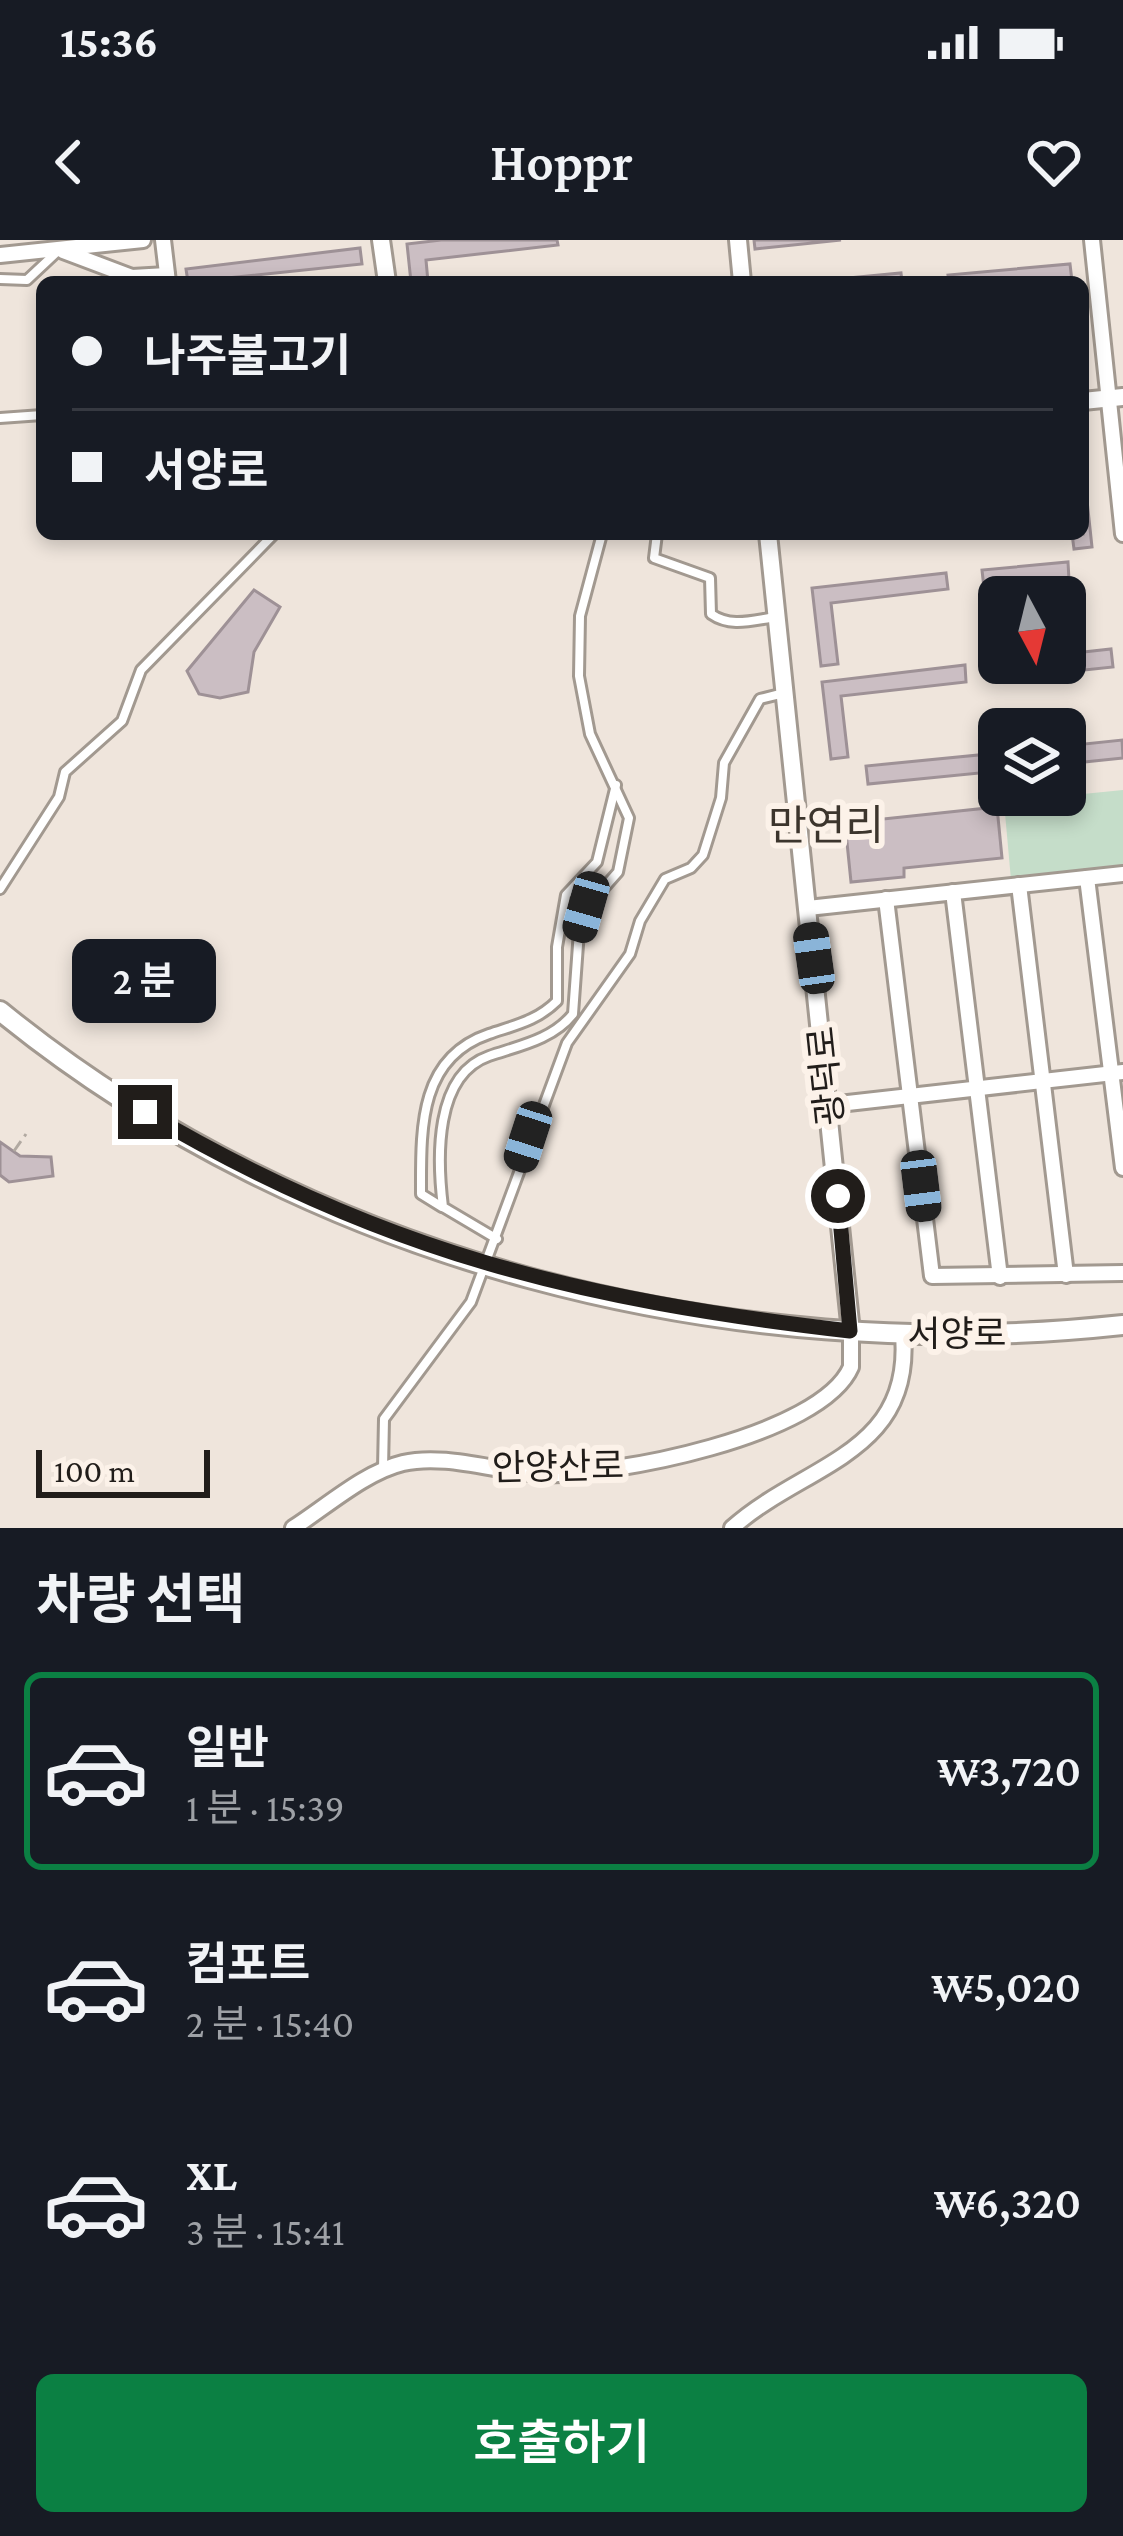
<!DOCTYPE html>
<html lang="ko">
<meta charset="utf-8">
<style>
:root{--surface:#171b24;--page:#20242c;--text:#f1f3f6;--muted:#9ea1a6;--line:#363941;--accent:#0b8043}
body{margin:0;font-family:"Crimson Pro","Noto Sans KR",serif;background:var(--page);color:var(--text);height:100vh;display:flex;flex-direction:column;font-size:45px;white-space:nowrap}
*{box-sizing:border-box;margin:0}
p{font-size:39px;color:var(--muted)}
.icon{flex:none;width:66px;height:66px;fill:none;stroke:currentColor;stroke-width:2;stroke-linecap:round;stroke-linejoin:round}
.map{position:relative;height:1288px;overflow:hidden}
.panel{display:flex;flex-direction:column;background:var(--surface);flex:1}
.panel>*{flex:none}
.top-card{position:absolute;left:36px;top:36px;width:1053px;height:264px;border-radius:18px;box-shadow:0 6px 18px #0003;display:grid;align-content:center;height:264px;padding:0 36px;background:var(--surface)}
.needle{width:78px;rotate:173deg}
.tools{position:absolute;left:978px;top:336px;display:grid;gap:24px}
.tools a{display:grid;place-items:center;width:108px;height:108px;border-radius:18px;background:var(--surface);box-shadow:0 6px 18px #0003;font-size:60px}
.scale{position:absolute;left:36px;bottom:30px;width:174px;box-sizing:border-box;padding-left:12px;border:6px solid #211d1a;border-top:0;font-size:33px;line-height:42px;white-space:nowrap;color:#211d1a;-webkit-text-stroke:9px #fcf2e9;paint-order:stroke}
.end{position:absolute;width:54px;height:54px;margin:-27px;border:15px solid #211d1a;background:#fff;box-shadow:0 0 0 6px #fff}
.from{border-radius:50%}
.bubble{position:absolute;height:84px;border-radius:18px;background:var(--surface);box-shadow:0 6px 18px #0003;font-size:39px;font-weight:600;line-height:84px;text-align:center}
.car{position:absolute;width:36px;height:72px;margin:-36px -18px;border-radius:15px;box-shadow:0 0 9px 3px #0007;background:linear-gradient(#222 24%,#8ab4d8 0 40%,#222 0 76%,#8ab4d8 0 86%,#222 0)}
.top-card b{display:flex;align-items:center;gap:42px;height:114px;font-size:45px}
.top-card b+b{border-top:3px solid var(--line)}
.top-card i{width:30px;height:30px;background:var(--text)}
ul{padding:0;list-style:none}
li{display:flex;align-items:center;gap:36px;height:198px;margin:0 24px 18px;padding:0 12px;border:6px solid transparent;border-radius:18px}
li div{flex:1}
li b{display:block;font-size:45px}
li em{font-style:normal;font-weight:600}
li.selected{border-color:var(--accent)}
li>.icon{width:108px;height:108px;stroke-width:1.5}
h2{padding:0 36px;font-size:54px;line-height:144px}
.primary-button{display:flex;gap:24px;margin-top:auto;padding:24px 36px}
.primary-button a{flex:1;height:138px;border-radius:18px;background:var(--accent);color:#fff;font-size:48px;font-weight:600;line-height:138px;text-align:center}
.status{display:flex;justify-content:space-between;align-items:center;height:84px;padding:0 60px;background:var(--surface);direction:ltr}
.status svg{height:33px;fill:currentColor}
header{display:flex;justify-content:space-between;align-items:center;height:156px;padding:0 36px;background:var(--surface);font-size:54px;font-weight:600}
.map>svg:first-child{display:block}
.green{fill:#c5ddc9}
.building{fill:#cbbec3;stroke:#9e9196;stroke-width:3}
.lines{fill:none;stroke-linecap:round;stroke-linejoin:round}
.service-casing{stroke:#a29990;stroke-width:14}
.minor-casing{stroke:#a29990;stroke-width:20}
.tertiary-casing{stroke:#a29990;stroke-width:22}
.secondary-casing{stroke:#a29990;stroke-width:24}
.path{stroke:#b1a9a1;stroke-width:3;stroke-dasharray:12 6;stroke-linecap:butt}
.service{stroke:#fff;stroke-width:8}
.minor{stroke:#fff;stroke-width:14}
.tertiary{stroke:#fff;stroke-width:16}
.secondary{stroke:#fff;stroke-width:18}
.route{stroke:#211d1a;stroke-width:15}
.labels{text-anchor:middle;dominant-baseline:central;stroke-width:12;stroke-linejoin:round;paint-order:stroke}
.street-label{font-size:36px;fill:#211d1a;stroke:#fcf2e9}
.quarter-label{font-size:42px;fill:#3c352d;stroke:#fcf2e9}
</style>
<div class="status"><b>15:36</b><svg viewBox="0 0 49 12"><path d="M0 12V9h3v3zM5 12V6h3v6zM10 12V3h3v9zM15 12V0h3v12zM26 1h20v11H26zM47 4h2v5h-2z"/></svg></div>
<header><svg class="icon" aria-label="back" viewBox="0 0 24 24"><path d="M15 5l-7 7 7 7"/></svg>Hoppr<svg class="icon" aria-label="heart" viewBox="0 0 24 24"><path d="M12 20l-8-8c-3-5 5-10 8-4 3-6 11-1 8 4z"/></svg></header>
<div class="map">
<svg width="1123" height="1288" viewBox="0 0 1123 1288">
<rect width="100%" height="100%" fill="#efe5dc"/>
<!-- green -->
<polygon class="green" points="1123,550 1123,630 1011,640 1004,562"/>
<!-- building -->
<g class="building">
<polygon points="441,0 557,0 558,5 426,20 428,42 411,42 407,4"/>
<polygon points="754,0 841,0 755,9"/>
<polygon points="360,8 362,24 188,42 186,29"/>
<polygon points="1070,24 1072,41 949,42 948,35"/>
<polygon points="901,33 902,42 807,42"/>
<polygon points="1083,223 1092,307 1074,309 1072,294 1083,294"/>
<polygon points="1068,322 1069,340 984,348 982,330"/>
<polygon points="946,333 948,349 831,363 838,424 821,426 812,348"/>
<polygon points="254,350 280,367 254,412 248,452 220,458 199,454 187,431"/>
<polygon points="1111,409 1113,427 999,439 997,420 1065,423 1065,414"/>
<polygon points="965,425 966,442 841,456 848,517 831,519 822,442"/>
<polygon points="1122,500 1123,518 1065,524 1065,506"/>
<polygon points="989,514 990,532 868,544 866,526"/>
<polygon points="997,567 1002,618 904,628 904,637 851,642 845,583"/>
<polygon points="0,902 20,916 51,917 53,936 9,942 0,935"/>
</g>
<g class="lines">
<!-- service casing -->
<g class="service-casing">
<g id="service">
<polyline points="0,39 27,40 59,10"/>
<polyline points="0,178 42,175"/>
<path d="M657,294L654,318L710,338L711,374C731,388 753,380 776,377"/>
<polyline points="0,649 59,557 65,532 122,481 141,430 274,294"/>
<path d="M442,967L421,954C421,890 418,818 489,794C515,785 537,781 557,761V707L566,655L597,622L616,545"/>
<path d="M497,999L443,967C437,919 434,835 489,816C518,806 552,800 573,774L579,691L587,667L618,632L629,578L590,494L579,436L580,376L602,294"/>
<polyline points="383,1229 384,1179 471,1062 567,803 630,714 640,681 665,639 691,628 703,615 721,558 724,523 760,459 784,453"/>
</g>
</g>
<!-- minor casing -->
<g class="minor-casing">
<g id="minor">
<polyline points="163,0 168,42"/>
<polyline points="1092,0 1123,294"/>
<polyline points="63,11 132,37 167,35"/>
<polyline points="0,15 143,0"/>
<polyline points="1087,638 1123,928"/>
<polyline points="1019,645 1066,1035"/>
<polyline points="953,652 1000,1037"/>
<polyline points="886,659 932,1036 1123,1033"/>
<polyline points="808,668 1123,634"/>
<polyline points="830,865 1123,832"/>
<path d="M293,1288C326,1267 365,1232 403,1223C445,1213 497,1232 540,1234C611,1237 821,1196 851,1127V1092"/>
<path d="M732,1288C803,1224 913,1215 903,1095"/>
</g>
</g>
<!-- tertiary casing -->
<g class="tertiary-casing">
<g id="tertiary">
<polyline points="381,0 387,42"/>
<polyline points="738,0 742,42"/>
<polyline points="1083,161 1123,157"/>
<polyline points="768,294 851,1092"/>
</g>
</g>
<!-- secondary casing -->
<g class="secondary-casing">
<path id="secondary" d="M0,771C308,1022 730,1128 1123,1085"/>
</g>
<!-- path -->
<polyline class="path" points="14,911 26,894"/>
<!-- service -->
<use href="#service" class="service"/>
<!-- minor -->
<use href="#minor" class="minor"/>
<!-- tertiary -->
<use href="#tertiary" class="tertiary"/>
<!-- secondary -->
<use href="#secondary" class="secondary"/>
</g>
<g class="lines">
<!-- route -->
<path class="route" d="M145,872C381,1012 580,1060 850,1091L838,956"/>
</g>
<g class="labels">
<!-- street labels -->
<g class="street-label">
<text transform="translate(826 836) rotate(-96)">광덕로</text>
<text x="957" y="1094">서양로</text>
<text transform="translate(558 1227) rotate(-1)">안양산로</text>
</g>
<!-- quarter labels -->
<g class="quarter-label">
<text x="826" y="585">만연리</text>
</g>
</g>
</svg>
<div class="tools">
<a><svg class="needle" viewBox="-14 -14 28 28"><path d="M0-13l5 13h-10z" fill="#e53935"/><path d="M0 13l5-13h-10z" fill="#9ea1a6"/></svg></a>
<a><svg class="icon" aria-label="layers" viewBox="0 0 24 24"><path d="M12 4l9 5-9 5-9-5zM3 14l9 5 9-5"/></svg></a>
</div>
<div class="scale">100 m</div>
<i class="end from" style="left:838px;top:956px"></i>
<i class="end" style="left:145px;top:872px"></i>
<div class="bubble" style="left:72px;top:699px;width:144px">2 분</div>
<i class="car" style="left:586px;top:667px;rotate:196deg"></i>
<i class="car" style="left:814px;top:718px;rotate:352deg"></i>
<i class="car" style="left:528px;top:897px;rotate:198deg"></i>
<i class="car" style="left:921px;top:946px;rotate:173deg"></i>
<div class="top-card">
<b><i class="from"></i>나주불고기</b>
<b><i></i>서양로</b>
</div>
</div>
<section class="panel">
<h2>차량 선택</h2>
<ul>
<li class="selected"><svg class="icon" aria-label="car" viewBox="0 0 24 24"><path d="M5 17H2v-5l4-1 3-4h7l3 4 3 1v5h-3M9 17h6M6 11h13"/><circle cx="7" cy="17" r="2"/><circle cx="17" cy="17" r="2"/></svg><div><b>일반</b><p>1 분 · 15:39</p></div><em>₩3,720</em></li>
<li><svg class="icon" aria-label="car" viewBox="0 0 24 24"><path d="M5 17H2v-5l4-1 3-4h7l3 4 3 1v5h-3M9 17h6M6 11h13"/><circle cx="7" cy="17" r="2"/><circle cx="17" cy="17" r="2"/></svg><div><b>컴포트</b><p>2 분 · 15:40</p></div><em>₩5,020</em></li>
<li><svg class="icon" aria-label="car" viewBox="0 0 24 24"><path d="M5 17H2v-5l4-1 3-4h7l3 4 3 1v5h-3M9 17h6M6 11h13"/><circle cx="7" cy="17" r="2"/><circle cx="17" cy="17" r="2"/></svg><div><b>XL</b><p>3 분 · 15:41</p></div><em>₩6,320</em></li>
</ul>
<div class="primary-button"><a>호출하기</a></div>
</section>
